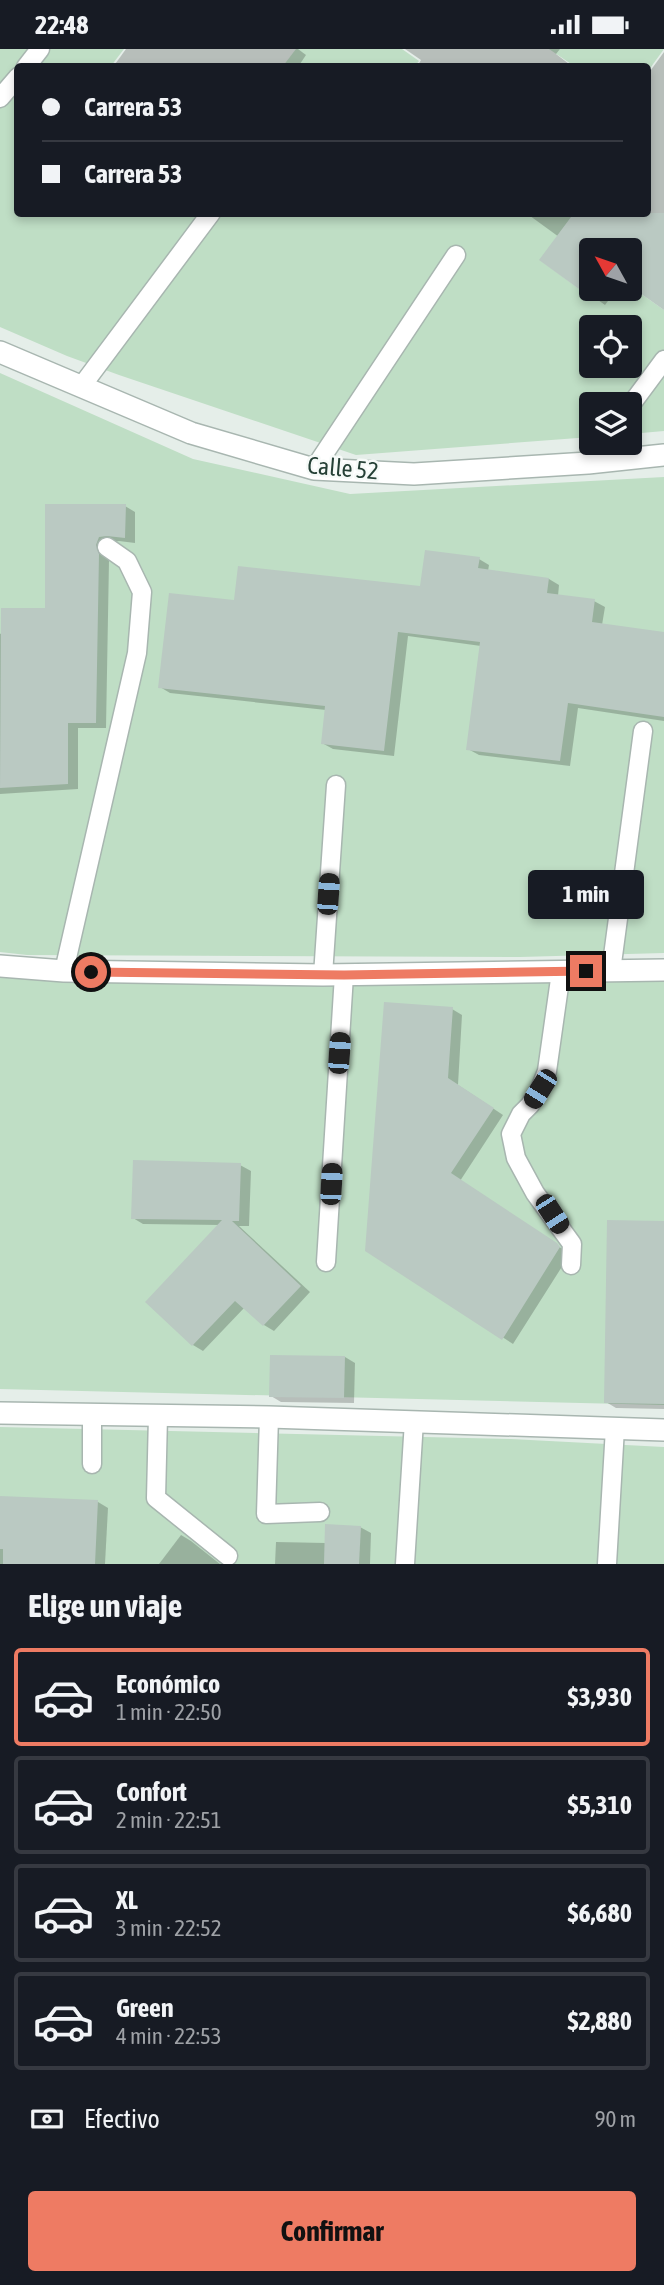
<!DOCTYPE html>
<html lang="es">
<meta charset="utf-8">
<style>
:root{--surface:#171b24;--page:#242831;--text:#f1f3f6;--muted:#9ea1a6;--line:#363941;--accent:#ee7b63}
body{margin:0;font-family:"Asap Condensed",sans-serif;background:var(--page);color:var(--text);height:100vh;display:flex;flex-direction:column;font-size:26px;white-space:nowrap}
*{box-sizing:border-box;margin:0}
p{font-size:23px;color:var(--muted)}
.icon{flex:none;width:38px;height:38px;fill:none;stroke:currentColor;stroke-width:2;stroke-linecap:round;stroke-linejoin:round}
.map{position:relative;height:1515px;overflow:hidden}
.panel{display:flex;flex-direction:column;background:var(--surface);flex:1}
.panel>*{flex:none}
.top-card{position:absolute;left:14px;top:14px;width:637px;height:154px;border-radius:7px;box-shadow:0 4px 10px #0003;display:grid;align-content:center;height:154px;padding:0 28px;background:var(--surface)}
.needle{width:46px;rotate:310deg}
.buttons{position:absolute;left:579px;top:189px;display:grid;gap:14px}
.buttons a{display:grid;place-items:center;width:63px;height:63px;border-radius:7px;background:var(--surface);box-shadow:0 4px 10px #0003;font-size:35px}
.end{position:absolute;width:32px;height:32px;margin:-16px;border:9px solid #ee7b63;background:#111;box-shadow:0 0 0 4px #111}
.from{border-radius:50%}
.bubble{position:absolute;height:49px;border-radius:7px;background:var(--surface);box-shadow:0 4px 10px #0003;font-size:23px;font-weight:700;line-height:49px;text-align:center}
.car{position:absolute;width:21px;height:42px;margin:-21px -10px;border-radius:9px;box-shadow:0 0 5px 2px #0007;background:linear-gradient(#222 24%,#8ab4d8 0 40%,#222 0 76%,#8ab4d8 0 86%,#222 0)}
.top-card b{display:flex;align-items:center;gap:24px;height:66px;font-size:26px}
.top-card b+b{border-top:2px solid var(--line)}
.top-card i{width:18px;height:18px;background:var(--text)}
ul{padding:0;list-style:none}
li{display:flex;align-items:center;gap:21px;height:98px;margin:0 14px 10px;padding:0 14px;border:4px solid var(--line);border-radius:7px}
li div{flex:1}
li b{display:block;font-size:26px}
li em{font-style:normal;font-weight:700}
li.selected{border-color:var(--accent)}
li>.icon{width:63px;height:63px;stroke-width:1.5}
h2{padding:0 28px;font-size:32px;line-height:84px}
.pay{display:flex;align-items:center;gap:18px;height:77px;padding:0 28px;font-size:26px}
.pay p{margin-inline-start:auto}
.primary-button{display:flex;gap:14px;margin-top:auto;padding:14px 28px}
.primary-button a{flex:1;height:80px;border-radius:7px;background:var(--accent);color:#111;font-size:28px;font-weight:700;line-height:80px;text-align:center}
.status{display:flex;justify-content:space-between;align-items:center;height:49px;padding:0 35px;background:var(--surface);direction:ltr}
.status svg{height:19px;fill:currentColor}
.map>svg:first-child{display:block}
.green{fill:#bfdec5;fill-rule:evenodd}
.shadow{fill:#0003}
.building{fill:#bac9c2}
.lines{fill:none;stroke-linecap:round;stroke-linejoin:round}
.lane-casing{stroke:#a8b6b0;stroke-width:21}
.street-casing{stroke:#a8b6b0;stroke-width:24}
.lane{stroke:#fff;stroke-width:18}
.street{stroke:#fff;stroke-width:21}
.route{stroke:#ee7b63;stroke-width:9}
.labels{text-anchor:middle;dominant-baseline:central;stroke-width:5;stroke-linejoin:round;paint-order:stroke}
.street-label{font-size:24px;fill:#254036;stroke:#f6faf8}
</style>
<div class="status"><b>22:48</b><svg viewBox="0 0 49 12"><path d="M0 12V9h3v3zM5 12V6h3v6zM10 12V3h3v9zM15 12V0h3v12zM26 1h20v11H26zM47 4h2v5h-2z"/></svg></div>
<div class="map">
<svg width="664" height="1515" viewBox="0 0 664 1515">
<rect width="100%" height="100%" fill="#e5eee9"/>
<!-- green -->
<g class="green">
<path d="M0,0H124L111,17L18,18V164H520L523,166L525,164L574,165L540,211L594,251L603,240H630V237L664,261V382L630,385V355H592L591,388L356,406L119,326L67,307L0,278ZM592,278H630V317H592Z"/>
<polygon points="296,0 402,0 419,12 414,18 283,17"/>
<polygon points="549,0 664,0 648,22 648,18 574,17"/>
<polygon points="0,324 193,410 350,445 664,428 664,904 520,908 27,906 0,903"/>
<polygon points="0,926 365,937 664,932 664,1356 0,1340"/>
<polygon points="0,1378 511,1390 664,1398 664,1515 0,1515"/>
</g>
<!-- shadow -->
<g class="shadow">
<polygon points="126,0 298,0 306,6 298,18 113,18"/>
<polygon points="405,0 560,0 556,5 573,18 417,18 421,11"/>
<polygon points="664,3 664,259 630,234 630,201 592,201 592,240 617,240 605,256 542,211 559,188 526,164 648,164 648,25"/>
<polygon points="47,457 125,457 135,463 135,494 119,492 109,494 106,503 109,512 106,679 78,679 78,740 0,745 0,585 46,561"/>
<polygon points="479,510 489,516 488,522 549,530 559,536 558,547 594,552 605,558 602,576 664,585 664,672 578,659 570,717 479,706 468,700 481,597 408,587 394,707 333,700 322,694 326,661 170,644 160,638 236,553 422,539"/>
<polygon points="452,960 462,966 458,1036 503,1066 460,1132 570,1205 513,1295 367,1201"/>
<polygon points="240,1116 251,1122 249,1177 239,1177 310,1243 274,1282 264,1276 245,1258 203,1302 193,1296 220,1176 143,1175 133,1169"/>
<polygon points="664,1174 664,1360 616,1359 606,1353"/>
<polygon points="345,1308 355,1314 354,1354 281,1353 271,1347"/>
<polygon points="0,1449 98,1453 108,1459 105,1515 0,1515"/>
<polygon points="360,1478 371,1484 370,1515 275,1515 276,1493 326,1494"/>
<polygon points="181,1486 191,1492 220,1515 159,1515"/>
</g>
<!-- building -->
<g class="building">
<polygon points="574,164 664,164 664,261 630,237 630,201 592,201 592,240 603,240 594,251 539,211"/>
<polygon points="45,455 126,455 125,489 107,487 99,488 96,496 99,505 96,674 68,674 68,735 0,739 1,559 45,559"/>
<polygon points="425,501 480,508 478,519 549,529 547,544 595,550 592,573 664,583 664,668 568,654 560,712 466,701 480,593 398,583 384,702 321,695 325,657 158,639 169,544 234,551 238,517 420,537"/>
<polygon points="384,953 453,958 448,1029 494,1059 451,1124 557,1194 560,1198 502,1291 365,1202"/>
<polygon points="133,1111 241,1114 239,1172 232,1172 301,1237 263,1277 235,1252 192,1297 145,1253 222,1171 131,1170"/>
<polygon points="607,1171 664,1172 664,1355 604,1354"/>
<polygon points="270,1306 345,1307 344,1349 269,1348"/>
<polygon points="0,1447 98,1451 95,1515 3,1515 3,1500 0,1500"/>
<polygon points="325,1475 361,1477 359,1515 324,1515"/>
</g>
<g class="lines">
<!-- lane casing -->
<g class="lane-casing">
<g id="lane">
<polyline points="26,18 40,0"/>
<polyline points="0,49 18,28"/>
<polyline points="81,338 211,164"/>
<polyline points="630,357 664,311"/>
<polyline points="588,414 603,394"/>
<polyline points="314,420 456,206"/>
<polyline points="64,922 137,604 142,543 127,512 107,498"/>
<polyline points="611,922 643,682"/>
<polyline points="561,923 547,1022 540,1040 530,1056 521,1065 511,1085 516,1109 535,1144 572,1195 571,1216"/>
<polyline points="323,926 336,736"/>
<polyline points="326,1213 344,926"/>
<polyline points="158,1367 156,1449 228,1507"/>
<polyline points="269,1368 266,1465 320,1463"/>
<polyline points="92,1415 92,1365"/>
<polyline points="405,1515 414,1372"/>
<polyline points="607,1515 615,1379"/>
</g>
</g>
<!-- street casing -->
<g class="street-casing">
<g id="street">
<polyline points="0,303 191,384 314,420 414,425 588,414 664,406"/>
<polyline points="0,917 64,922 323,926 664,921"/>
<polyline points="0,1364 269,1368 664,1381"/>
</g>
</g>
<!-- lane -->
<use href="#lane" class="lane"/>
<!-- street -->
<use href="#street" class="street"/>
</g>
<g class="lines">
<!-- route -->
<polyline class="route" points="91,923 344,926 586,922"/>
</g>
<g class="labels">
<!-- street labels -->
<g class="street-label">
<text transform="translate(343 419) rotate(5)">Calle 52</text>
</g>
</g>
</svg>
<div class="buttons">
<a><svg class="needle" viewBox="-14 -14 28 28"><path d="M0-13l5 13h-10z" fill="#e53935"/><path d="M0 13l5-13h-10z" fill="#9ea1a6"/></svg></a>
<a><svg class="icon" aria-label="locate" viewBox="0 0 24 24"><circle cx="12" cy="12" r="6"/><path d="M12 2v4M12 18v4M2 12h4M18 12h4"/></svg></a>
<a><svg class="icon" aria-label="layers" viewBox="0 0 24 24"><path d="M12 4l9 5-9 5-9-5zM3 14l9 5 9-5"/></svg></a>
</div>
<i class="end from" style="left:91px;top:923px"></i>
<i class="end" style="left:586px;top:922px"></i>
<div class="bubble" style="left:528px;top:821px;width:116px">1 min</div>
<i class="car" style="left:328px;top:845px;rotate:4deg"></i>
<i class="car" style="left:339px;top:1004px;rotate:4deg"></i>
<i class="car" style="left:540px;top:1040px;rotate:212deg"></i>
<i class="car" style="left:331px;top:1135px;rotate:3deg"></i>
<i class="car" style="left:552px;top:1165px;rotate:147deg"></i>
<div class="top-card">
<b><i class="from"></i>Carrera 53</b>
<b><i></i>Carrera 53</b>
</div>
</div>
<section class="panel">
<h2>Elige un viaje</h2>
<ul>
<li class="selected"><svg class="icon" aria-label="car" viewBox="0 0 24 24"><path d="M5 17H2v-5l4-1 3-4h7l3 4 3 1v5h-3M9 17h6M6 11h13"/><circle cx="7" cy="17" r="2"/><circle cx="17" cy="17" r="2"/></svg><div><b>Económico</b><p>1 min · 22:50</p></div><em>$3,930</em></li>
<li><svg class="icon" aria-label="car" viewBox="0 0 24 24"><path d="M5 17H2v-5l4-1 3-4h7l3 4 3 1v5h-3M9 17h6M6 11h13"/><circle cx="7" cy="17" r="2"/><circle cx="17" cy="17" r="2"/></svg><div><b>Confort</b><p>2 min · 22:51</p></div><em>$5,310</em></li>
<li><svg class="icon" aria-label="car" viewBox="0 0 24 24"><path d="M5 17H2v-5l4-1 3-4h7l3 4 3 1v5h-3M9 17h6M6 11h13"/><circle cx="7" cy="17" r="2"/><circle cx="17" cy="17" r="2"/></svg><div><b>XL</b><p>3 min · 22:52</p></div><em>$6,680</em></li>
<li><svg class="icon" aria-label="car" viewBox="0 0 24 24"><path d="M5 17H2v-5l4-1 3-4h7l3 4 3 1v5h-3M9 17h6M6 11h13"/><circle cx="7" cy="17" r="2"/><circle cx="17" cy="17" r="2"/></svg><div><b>Green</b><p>4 min · 22:53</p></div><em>$2,880</em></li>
</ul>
<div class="pay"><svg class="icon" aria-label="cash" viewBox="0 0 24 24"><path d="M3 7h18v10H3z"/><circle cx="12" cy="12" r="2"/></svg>Efectivo<p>90 m</p></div>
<div class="primary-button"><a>Confirmar</a></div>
</section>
